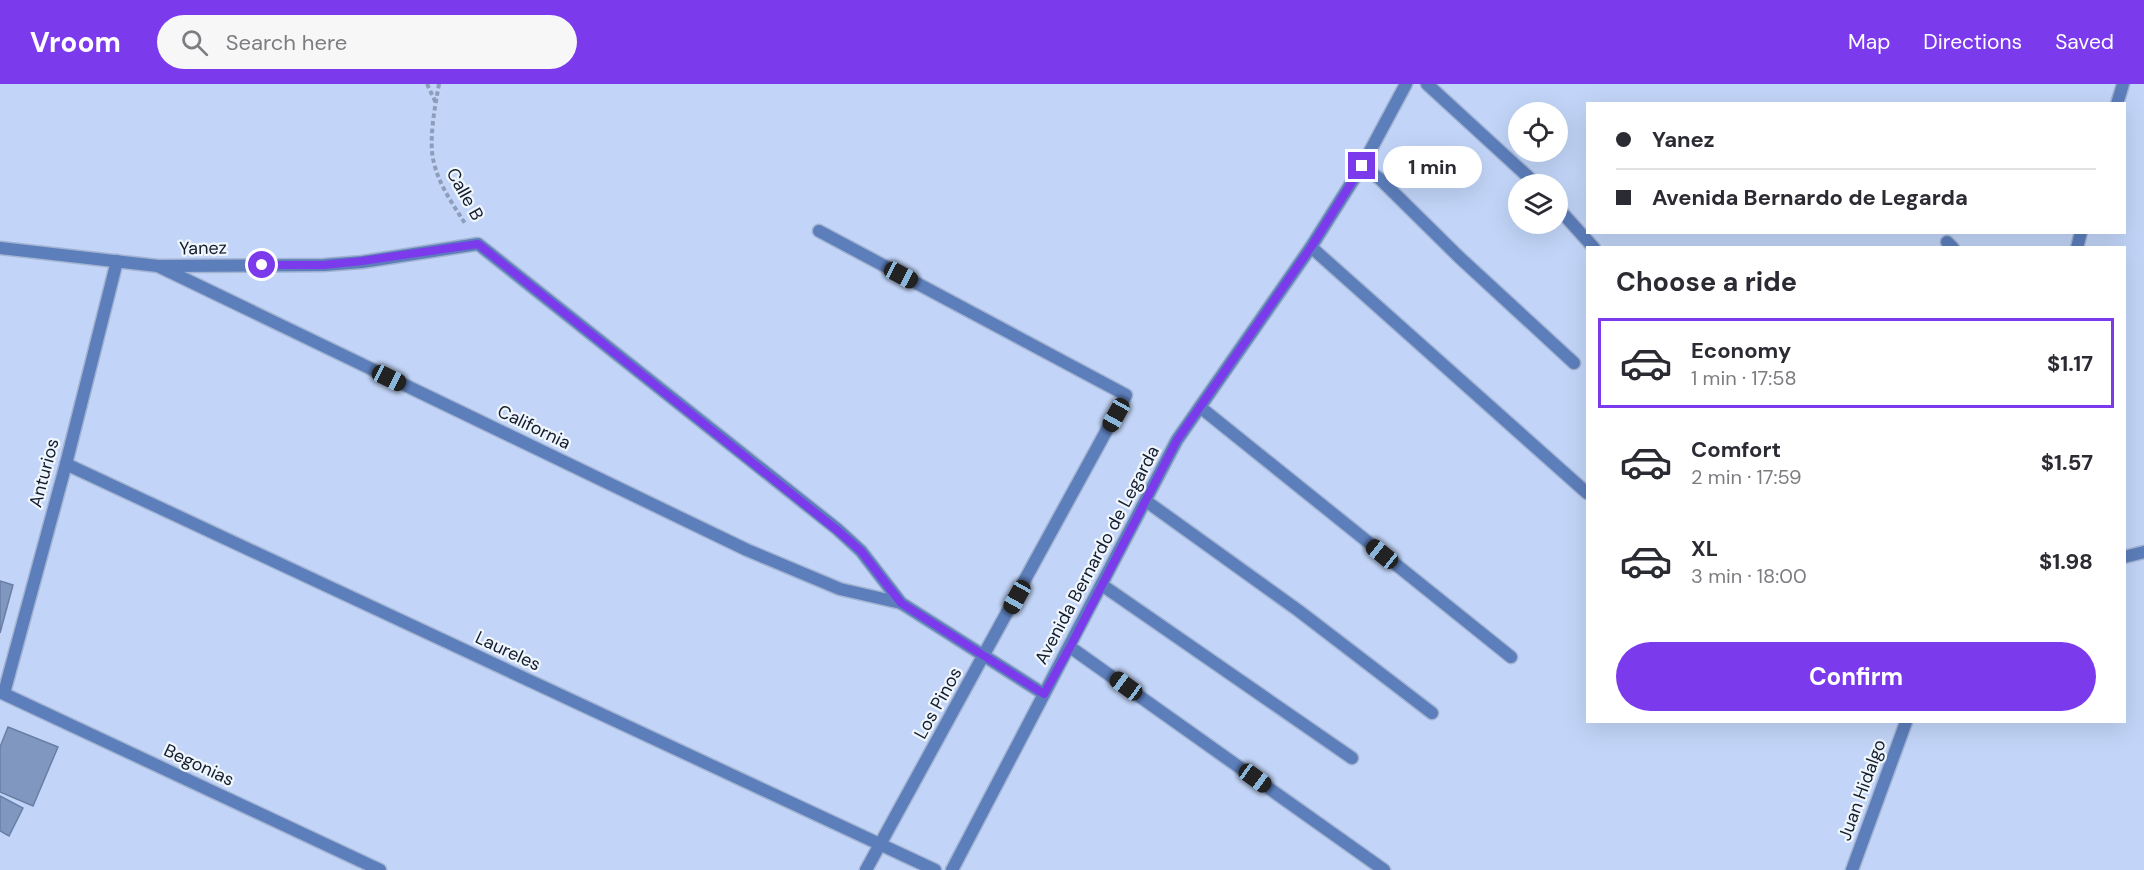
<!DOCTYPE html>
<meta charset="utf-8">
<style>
:root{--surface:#fff;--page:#f7f7f7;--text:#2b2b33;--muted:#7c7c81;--line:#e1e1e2;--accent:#7c3aed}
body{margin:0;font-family:"DM Sans",sans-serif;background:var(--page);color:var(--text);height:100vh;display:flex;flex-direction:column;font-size:22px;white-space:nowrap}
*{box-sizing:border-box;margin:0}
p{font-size:20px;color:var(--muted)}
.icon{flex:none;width:33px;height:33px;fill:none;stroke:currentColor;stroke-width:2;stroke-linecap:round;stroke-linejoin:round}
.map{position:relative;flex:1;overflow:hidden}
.drawer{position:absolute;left:1586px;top:162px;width:540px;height:477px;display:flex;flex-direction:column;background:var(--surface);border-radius:0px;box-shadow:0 6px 24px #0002}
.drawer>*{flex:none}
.hud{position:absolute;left:1586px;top:18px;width:540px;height:132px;border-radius:0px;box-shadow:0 6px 24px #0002;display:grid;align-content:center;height:132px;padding:0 30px;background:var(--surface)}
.controls{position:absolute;left:1508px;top:18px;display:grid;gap:12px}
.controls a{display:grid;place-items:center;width:60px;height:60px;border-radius:50%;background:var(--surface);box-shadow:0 6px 24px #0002;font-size:30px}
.end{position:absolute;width:27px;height:27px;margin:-14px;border:8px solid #7c3aed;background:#fff;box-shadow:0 0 0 3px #fff}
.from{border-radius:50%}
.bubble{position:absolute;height:42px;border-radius:21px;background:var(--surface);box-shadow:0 6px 24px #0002;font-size:20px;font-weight:700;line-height:42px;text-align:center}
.car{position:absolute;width:18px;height:36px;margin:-18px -9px;border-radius:8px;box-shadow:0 0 4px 2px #0007;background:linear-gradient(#222 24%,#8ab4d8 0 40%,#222 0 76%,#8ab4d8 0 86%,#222 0)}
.hud b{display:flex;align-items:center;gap:21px;height:57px;font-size:22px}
.hud b+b{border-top:2px solid var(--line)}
.hud i{width:15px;height:15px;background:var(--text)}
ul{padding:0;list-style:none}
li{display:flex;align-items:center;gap:18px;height:90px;margin:0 12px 9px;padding:0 18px;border:3px solid transparent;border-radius:0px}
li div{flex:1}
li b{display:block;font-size:22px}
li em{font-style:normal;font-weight:700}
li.active{border-color:var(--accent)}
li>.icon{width:54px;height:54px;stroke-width:1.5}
h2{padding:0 30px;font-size:27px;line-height:72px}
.action{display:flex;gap:12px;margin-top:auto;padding:12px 30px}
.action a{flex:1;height:69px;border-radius:36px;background:var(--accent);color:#fff;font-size:24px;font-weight:700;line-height:69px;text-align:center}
header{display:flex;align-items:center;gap:36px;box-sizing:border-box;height:84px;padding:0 30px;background:var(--accent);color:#fff}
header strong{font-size:28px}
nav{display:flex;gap:33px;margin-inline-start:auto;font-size:21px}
.search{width:420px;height:54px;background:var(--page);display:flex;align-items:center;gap:15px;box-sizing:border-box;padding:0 21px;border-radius:33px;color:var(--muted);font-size:22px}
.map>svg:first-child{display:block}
.building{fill:#8097bf;stroke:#697fa6;stroke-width:1.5}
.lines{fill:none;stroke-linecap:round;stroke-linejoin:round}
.minor-casing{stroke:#a3b4d3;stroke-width:15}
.tertiary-casing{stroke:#a3b4d3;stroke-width:15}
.path{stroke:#8d9dba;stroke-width:4;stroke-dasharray:4.5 3;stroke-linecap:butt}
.minor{stroke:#5c7ebb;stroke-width:12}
.tertiary{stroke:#5c7ebb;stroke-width:12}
.route{stroke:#7c3aed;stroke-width:8}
.labels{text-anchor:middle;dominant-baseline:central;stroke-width:4.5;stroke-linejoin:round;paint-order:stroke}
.street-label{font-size:18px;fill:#141d2c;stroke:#f0f6fe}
</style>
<header>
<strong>Vroom</strong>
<div class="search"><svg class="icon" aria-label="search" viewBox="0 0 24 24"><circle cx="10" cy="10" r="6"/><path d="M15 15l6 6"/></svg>Search here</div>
<nav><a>Map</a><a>Directions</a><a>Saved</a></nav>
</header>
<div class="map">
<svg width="2144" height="786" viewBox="0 0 2144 786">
<rect width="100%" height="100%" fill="#c2d5f8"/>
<!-- building -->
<g class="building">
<polygon points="0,497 13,501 0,549"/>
<polygon points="8,643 58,663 33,722 0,708 0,663"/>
<polygon points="0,712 23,724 9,752 0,747"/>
</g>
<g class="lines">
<!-- minor casing -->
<g class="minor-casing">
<g id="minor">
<polyline points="2117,20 2123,0"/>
<polyline points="1362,82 1380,95 1459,173 1574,279"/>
<polyline points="819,147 1126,311 866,786"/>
<polyline points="1947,158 1953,164"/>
<polyline points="1311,163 1587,409"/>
<polyline points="0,164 158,182 324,181 362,178 478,160 837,445 861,467 901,519 1044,610"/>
<polyline points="2077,164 2081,148"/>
<polyline points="160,183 747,466 840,505 901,519"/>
<polyline points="1200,323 1511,573"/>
<polyline points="66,380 935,786"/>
<polyline points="1146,417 1299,527 1432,629"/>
<polyline points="1102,501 1352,674"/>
<polyline points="1070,563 1384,786"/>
<polyline points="0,608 380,786"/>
<polyline points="4,609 66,380 117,177"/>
<polyline points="1852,786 1906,638"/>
</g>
</g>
<!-- tertiary casing -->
<g class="tertiary-casing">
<g id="tertiary">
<polyline points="1427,0 1536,100"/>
<polyline points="1557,123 1594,164"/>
<polyline points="2124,473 2144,468"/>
<polyline points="952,786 1177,356 1311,163 1362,82 1406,0"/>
</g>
</g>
<!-- path -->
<g class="path">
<polyline points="427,0 436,19"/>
<path d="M439,0C435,23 428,57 434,79C439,101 454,122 466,141"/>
</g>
<!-- minor -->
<use href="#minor" class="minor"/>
<!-- tertiary -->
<use href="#tertiary" class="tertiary"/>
</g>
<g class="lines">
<!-- route -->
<polyline class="route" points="262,181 324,181 362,177 478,160 837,446 861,467 901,519 1044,610 1070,563 1177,356 1311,163 1362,82"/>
</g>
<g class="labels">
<!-- street labels -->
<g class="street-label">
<text transform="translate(465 110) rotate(61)">Calle B</text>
<text transform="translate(203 164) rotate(-1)">Yanez</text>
<text transform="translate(534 343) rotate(26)">California</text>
<text transform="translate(44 389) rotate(-75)">Anturios</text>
<text transform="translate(1097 471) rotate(-62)">Avenida Bernardo de Legarda</text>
<text transform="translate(508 567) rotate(25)">Laureles</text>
<text transform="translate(938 619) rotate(-61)">Los Pinos</text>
<text transform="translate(199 681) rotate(25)">Begonias</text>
<text transform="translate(1862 706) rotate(-70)">Juan Hidalgo</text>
</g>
</g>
</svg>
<div class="controls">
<a><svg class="icon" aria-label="locate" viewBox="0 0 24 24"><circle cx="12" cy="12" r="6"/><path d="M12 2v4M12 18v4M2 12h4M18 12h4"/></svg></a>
<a><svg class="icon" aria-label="layers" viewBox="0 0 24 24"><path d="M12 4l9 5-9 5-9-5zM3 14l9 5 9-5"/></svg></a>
</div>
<i class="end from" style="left:262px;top:181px"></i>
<i class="end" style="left:1362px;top:82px"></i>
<div class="bubble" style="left:1383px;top:62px;width:99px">1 min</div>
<i class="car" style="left:901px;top:191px;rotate:118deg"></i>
<i class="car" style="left:389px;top:294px;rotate:116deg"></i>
<i class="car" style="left:1116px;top:331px;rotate:209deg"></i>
<i class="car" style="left:1382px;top:470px;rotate:309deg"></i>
<i class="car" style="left:1017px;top:513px;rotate:209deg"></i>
<i class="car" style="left:1126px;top:602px;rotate:306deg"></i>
<i class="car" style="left:1255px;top:694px;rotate:126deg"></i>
<div class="hud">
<b><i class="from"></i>Yanez</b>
<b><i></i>Avenida Bernardo de Legarda</b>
</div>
<section class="drawer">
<h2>Choose a ride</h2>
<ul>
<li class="active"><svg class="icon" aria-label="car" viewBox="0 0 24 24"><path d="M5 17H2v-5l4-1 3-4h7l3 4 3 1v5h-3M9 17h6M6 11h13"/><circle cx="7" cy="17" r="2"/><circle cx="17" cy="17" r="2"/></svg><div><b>Economy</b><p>1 min · 17:58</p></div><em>$1.17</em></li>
<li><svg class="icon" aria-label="car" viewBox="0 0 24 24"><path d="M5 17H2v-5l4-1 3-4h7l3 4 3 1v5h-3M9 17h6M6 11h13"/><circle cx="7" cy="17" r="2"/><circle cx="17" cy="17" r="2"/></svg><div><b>Comfort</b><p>2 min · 17:59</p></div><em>$1.57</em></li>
<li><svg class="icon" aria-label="car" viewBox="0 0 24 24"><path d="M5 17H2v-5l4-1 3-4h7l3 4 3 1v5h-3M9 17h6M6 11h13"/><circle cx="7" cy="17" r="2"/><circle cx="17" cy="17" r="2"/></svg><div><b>XL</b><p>3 min · 18:00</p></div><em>$1.98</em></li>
</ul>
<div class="action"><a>Confirm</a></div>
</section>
</div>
